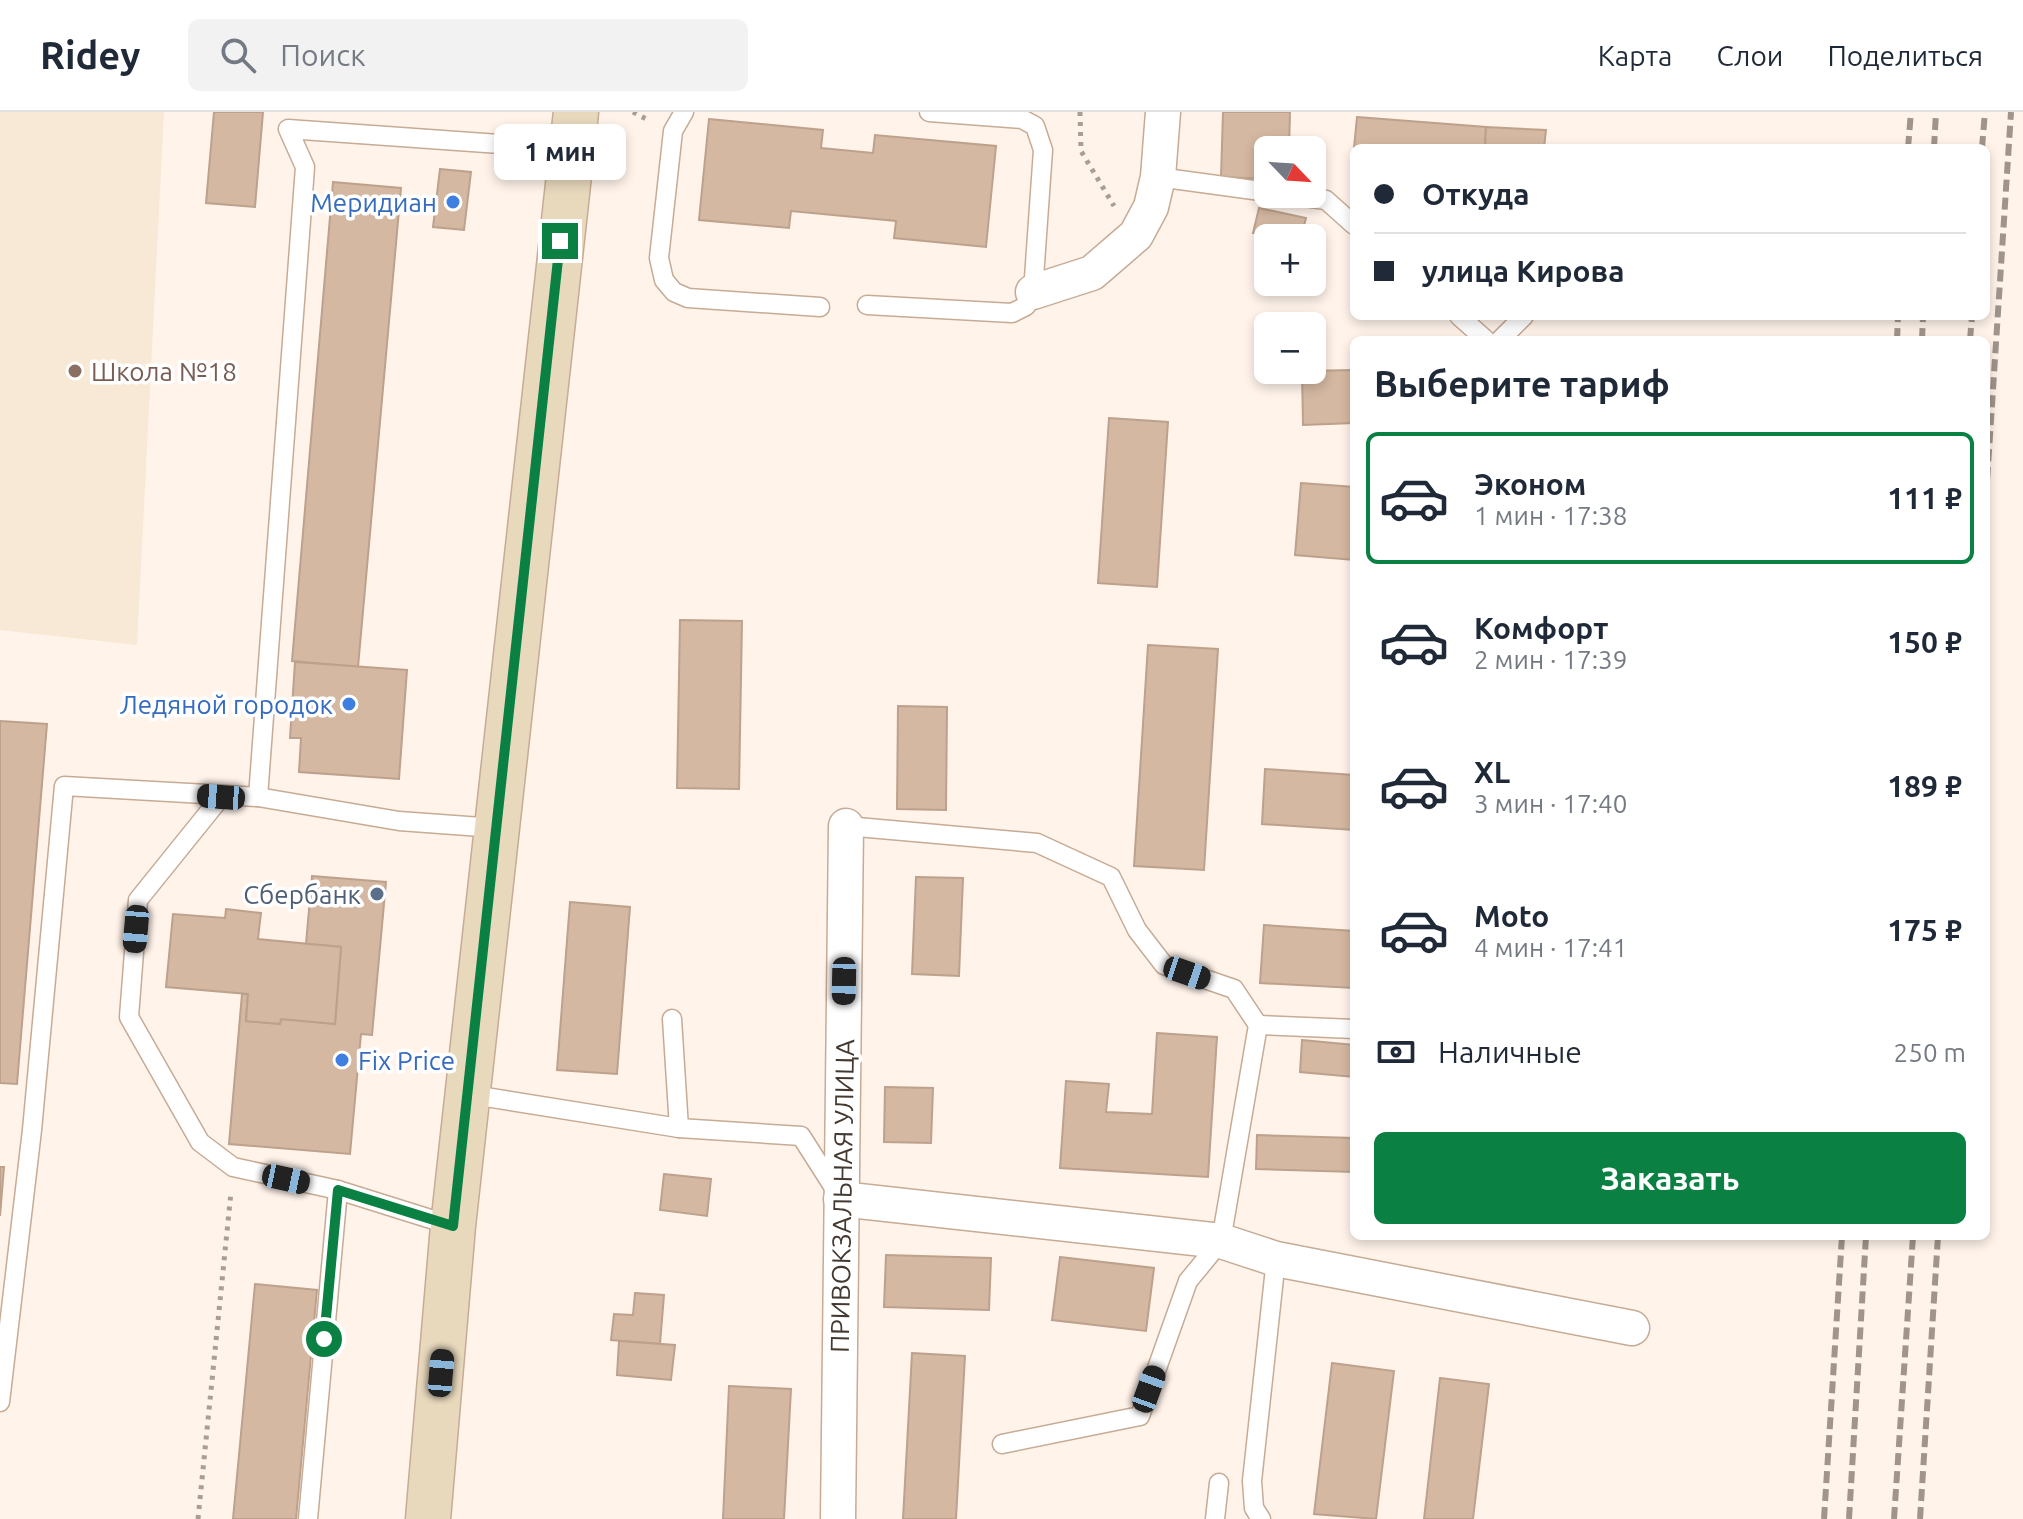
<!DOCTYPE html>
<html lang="ru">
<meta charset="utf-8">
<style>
:root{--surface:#fff;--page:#f2f2f3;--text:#1f2937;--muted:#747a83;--line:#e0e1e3;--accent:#0b8043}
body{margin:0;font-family:Ubuntu,sans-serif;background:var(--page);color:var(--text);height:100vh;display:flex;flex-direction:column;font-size:30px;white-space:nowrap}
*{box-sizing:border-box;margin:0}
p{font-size:26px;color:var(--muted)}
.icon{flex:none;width:44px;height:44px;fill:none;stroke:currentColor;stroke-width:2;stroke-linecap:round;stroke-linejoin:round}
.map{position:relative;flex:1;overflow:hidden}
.drawer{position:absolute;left:1350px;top:224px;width:640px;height:904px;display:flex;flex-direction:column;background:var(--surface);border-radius:12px;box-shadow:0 4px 12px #0003}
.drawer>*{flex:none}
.hud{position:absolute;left:1350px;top:32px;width:640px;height:176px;border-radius:12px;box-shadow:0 4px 12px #0003;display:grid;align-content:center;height:176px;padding:0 24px;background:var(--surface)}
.needle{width:52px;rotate:115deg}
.fabs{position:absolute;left:1254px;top:24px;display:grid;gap:16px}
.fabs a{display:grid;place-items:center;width:72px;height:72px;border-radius:12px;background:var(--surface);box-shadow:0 4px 12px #0003;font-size:40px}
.end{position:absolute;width:36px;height:36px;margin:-18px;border:10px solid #0b8043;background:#fff;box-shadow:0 0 0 4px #fff}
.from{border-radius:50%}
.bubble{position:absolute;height:56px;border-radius:12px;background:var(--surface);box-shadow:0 4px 12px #0003;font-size:26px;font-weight:700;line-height:56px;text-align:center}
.car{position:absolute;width:24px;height:48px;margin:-24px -12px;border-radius:10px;box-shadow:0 0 6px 2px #0007;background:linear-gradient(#222 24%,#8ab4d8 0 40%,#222 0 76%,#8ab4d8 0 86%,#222 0)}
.hud b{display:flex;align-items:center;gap:28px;height:76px;font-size:30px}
.hud b+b{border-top:2px solid var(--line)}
.hud i{width:20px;height:20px;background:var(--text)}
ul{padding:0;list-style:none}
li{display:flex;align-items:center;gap:24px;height:132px;margin:0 16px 12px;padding:0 8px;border:4px solid transparent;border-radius:12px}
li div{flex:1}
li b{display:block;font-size:30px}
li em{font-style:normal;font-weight:700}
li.current{border-color:var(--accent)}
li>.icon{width:72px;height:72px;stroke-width:1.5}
h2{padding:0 24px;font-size:36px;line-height:96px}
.pay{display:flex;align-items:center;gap:20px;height:88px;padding:0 24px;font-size:30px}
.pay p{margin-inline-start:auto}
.button{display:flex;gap:16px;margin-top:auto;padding:16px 24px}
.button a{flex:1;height:92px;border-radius:12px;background:var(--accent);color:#fff;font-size:32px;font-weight:700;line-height:92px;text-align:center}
header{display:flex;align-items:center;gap:48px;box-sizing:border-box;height:112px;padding:0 40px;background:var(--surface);border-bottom:2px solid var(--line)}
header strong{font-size:38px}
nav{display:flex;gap:44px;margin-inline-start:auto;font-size:28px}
.search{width:560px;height:72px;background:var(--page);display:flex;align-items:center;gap:20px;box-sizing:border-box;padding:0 28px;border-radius:12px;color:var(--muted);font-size:30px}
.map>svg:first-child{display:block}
.education{fill:#f7e9d6}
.building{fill:#d4b8a2;stroke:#bda18c;stroke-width:2}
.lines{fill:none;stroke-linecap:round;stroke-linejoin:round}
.service-casing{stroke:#c6ab95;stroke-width:21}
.minor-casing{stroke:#c6ab95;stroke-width:37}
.secondary-casing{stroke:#c6ab95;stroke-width:47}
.path{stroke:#a99e95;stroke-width:5;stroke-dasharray:4 6;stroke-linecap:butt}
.service{stroke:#fff;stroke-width:18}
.minor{stroke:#fff;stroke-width:34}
.secondary{stroke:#e8d9bd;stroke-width:44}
.rail{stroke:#a0958c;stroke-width:6;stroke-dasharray:12 6;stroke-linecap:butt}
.route{stroke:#0b8043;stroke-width:10}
.shop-dot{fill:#3f7fe0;stroke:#fff;stroke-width:3}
.education-dot{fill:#8d6e63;stroke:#fff;stroke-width:3}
.service-dot{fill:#5c6f8a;stroke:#fff;stroke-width:3}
.labels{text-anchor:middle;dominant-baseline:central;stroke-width:7;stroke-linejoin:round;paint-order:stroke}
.shop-label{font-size:26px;fill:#366cbe;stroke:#fff;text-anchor:end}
.education-label{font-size:26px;fill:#785e54;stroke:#fff;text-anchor:start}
.service-label{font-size:26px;fill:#4e5e75;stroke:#fff;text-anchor:end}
.street-label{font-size:26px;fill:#443930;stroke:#fff}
</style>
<header>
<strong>Ridey</strong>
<div class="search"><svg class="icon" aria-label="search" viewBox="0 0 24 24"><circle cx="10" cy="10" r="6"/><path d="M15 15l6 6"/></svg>Поиск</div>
<nav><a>Карта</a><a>Слои</a><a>Поделиться</a></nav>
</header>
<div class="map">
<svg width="2023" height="1407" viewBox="0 0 2023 1407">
<rect width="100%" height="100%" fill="#fff3ea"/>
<!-- education -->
<polygon class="education" points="0,0 164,0 137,533 0,518"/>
<!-- building -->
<g class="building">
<polygon points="214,0 263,0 255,95 206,91"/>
<polygon points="1223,0 1290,0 1289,38 1268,38 1268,67 1221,65"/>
<polygon points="1357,5 1486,15 1485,36 1354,36"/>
<polygon points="709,7 823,18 821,36 873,41 875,23 996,34 986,135 894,126 896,109 791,99 789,116 699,108"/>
<polygon points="1486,15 1546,18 1544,36 1485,36"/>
<polygon points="440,57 471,60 464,118 433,115"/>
<polygon points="333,70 401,76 358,555 292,549"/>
<polygon points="1259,96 1306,106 1301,126 1253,121"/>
<polygon points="1354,258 1354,311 1303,313 1302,259"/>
<polygon points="1109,306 1168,310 1157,475 1098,471"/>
<polygon points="1301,371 1354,375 1354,448 1295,443"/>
<polygon points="680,508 742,509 739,677 677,676"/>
<polygon points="1148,533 1218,537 1204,758 1134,754"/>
<polygon points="295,550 407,558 399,667 299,660 301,626 290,626"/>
<polygon points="898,594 947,595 946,698 897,697"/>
<polygon points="0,609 47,612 17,972 0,971"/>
<polygon points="1265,657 1354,663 1354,718 1262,712"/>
<polygon points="312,764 386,770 372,923 361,922 350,1042 229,1032 242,882 248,882 246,909 280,912 281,907 335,912 341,835 306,832"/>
<polygon points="916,765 963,766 959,864 912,862"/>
<polygon points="570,790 630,795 617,962 557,958"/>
<polygon points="226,797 261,801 258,827 341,835 335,912 281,907 280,912 246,909 248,882 166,875 173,802 225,806"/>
<polygon points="1264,813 1354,819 1354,876 1260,871"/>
<polygon points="1157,921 1217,925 1208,1065 1060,1056 1066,969 1109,972 1106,1000 1152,1002"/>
<polygon points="1302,928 1354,933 1354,965 1300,960"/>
<polygon points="885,975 933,976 931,1031 884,1030"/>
<polygon points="1257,1023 1354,1026 1354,1060 1256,1057"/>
<polygon points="0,1055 4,1055 0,1104"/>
<polygon points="664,1062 711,1067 707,1104 660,1098"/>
<polygon points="886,1143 991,1146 989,1198 884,1195"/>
<polygon points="1060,1145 1154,1156 1146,1219 1052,1208"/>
<polygon points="255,1172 317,1178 296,1407 233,1407"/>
<polygon points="635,1181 664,1183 660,1232 611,1228 614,1202 633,1203"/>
<polygon points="619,1229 675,1233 671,1268 617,1263"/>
<polygon points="912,1241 965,1244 956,1407 903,1407"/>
<polygon points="1332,1251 1394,1259 1376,1407 1314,1402"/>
<polygon points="1440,1266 1489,1272 1473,1407 1424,1407"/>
<polygon points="729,1274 791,1277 784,1407 723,1407"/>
</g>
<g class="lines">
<!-- service casing -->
<g class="service-casing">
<g id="service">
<polyline points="684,0 673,19 659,146 664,168 674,180 688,186 820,195"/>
<polyline points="1158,65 1268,80"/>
<polyline points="1282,82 1326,88 1354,113"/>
<polyline points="867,193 1012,201 1026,194 1033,180 1043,38 1035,14 1022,7 929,0"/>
<polyline points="1459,204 1486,228"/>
<polyline points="1500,228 1524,204"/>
<polyline points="221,685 138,788 129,905 200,1030 233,1055 338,1078 453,1114"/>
<polyline points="258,685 305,55 288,17 571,37"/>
<polyline points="846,714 1037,731 1111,765 1137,818 1164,853 1234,877 1258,913 1221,1129 1188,1169 1140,1304 1002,1332"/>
<polyline points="672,907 679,1016"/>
<polyline points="1258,913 1354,917"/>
<polyline points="467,982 679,1016 801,1024 838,1082"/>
<polyline points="0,1290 32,1018 64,674 258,685 399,709 495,716"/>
<polyline points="308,1407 338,1078"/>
<polyline points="1215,1407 1219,1371"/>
<polyline points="1261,1407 1254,1396 1252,1369 1276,1147"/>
</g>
</g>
<!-- minor casing -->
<g class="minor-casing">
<g id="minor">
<polyline points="1033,180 1092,161 1136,123 1151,95 1158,65 1163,0"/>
<polyline points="841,1087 1221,1129 1276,1147 1632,1216"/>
<polyline points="838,1407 846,714"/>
</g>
</g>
<!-- secondary casing -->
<g class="secondary-casing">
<polyline id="secondary" points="428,1407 453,1114 576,0"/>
</g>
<!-- path -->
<g class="path">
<polyline points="633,0 650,9"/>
<polyline points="1080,0 1081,39 1114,94"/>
<polyline points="198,1407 231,1080"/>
</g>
<!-- service -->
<use href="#service" class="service"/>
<!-- minor -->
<use href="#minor" class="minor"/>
<!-- secondary -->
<use href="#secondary" class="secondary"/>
<!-- rail -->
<g class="rail">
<polyline points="1908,36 1911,0"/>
<polyline points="1934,36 1936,0"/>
<polyline points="1982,36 1985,0"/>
<polyline points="1897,228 1898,204"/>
<polyline points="1922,228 1923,204"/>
<polyline points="1970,228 1972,204"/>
<polyline points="1986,385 2011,0"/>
<polyline points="1824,1407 1842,1124"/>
<polyline points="1849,1407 1866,1124"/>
<polyline points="1894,1407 1913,1124"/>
<polyline points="1920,1407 1938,1124"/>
</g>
</g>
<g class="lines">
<!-- route -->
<polyline class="route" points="324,1227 338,1078 453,1114 560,129"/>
</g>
<!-- markers -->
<g class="shop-dot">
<circle cx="453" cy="90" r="8"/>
<circle cx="349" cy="592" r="8"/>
<circle cx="342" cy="948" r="8"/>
</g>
<circle class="education-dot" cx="75" cy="259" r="8"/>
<circle class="service-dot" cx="377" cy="782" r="8"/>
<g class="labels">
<!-- shop labels -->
<g class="shop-label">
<text x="437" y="90">Меридиан</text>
<text x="333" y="592">Ледяной городок</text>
<text x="358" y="948" text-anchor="start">Fix Price</text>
</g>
<!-- education labels -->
<g class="education-label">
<text x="91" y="259">Школа №18</text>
</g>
<!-- service labels -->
<g class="service-label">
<text x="361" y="782">Сбербанк</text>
</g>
<!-- street labels -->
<g class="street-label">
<text transform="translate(842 1084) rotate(-89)">ПРИВОКЗАЛЬНАЯ УЛИЦА</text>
</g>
</g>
</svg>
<div class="fabs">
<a><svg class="needle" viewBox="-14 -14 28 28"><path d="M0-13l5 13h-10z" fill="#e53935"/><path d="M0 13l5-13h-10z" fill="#747a83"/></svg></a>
<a>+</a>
<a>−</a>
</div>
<i class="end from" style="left:324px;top:1227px"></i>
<i class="end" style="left:560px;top:129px"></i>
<div class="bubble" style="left:494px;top:12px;width:132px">1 мин</div>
<i class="car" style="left:221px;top:685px;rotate:274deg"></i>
<i class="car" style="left:136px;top:817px;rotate:185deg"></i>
<i class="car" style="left:1187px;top:861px;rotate:109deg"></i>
<i class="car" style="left:844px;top:869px;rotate:181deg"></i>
<i class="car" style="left:286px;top:1067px;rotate:102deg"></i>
<i class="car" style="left:441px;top:1261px;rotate:5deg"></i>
<i class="car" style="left:1149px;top:1277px;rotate:20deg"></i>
<div class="hud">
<b><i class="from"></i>Откуда</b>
<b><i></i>улица Кирова</b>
</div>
<section class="drawer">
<h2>Выберите тариф</h2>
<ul>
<li class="current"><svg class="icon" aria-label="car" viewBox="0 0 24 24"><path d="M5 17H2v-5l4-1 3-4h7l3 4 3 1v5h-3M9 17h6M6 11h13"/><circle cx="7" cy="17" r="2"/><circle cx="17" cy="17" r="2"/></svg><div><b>Эконом</b><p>1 мин · 17:38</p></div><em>111 ₽</em></li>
<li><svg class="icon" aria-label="car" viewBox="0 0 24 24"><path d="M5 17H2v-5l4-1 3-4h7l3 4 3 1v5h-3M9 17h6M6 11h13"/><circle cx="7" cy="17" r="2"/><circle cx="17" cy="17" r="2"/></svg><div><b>Комфорт</b><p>2 мин · 17:39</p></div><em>150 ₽</em></li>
<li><svg class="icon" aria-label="car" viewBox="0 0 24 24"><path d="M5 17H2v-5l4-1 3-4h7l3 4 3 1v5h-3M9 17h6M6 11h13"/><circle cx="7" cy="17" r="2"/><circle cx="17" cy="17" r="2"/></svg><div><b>XL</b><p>3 мин · 17:40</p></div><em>189 ₽</em></li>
<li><svg class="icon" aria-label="car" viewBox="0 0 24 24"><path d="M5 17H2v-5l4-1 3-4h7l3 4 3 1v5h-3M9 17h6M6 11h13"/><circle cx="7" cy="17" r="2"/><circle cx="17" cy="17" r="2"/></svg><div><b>Moto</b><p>4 мин · 17:41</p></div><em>175 ₽</em></li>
</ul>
<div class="pay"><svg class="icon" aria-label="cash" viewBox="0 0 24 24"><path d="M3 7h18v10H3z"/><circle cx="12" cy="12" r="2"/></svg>Наличные<p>250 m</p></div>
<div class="button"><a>Заказать</a></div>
</section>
</div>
